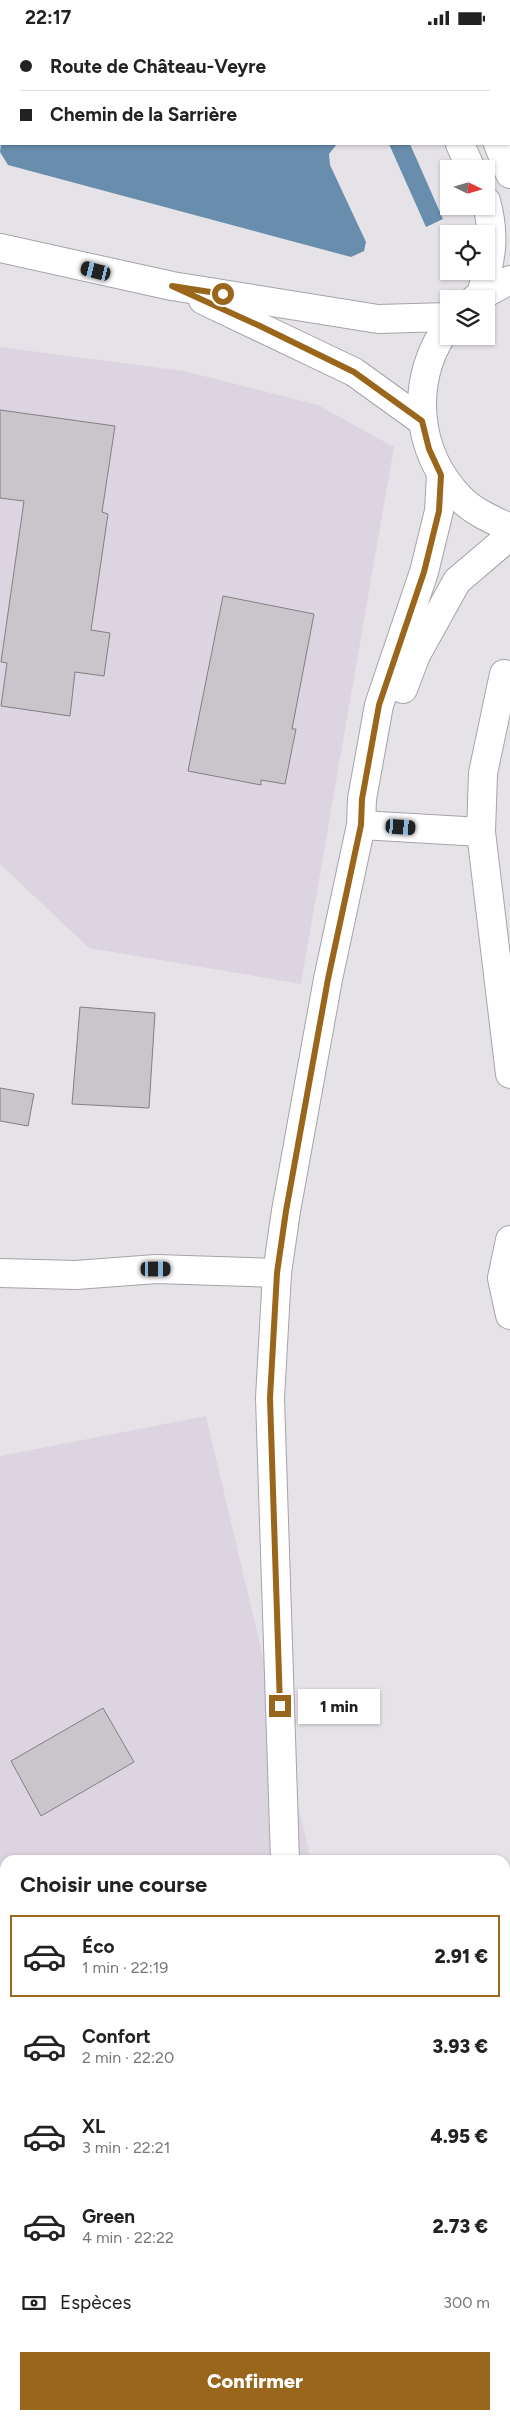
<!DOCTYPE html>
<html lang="fr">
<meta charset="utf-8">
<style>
:root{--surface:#fff;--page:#f6f6f6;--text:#222;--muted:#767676;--line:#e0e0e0;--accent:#99661b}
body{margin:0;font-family:Figtree,sans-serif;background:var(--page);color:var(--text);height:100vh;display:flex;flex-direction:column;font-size:19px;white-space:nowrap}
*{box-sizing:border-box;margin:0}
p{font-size:16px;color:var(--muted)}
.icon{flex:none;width:28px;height:28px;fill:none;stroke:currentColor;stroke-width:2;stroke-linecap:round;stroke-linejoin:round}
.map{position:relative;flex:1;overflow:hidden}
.panel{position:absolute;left:0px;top:1820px;width:510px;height:565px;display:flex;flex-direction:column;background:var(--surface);border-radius:15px 15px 0 0;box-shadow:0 1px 4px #0004}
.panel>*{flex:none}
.hud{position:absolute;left:0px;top:0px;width:510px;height:110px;box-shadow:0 1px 4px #0004;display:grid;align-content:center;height:110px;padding:0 20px;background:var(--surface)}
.needle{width:32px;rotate:95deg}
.controls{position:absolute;left:440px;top:125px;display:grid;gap:10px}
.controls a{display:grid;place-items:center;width:55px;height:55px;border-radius:0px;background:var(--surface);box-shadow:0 1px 4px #0004;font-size:25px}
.end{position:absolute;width:22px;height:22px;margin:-11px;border:6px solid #99661b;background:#fff;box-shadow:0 0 0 2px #fff}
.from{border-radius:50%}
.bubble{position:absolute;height:35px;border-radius:0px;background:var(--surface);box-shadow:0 1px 4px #0004;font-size:16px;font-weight:800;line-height:35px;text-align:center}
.car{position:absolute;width:15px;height:30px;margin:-15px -8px;border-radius:6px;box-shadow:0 0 4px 1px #0007;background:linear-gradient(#222 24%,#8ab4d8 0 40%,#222 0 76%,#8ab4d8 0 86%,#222 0)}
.hud b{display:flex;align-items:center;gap:18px;height:48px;font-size:19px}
.hud b+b{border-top:1px solid var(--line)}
.hud i{width:12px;height:12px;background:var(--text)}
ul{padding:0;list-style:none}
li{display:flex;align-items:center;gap:15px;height:82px;margin:0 10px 8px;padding:0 10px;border:2px solid transparent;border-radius:0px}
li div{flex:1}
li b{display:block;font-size:19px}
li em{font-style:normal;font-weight:800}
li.on{border-color:var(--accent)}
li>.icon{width:45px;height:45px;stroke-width:1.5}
h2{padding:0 20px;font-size:22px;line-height:60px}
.pay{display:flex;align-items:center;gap:12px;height:55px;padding:0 20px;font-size:19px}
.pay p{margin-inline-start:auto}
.primary-button{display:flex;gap:10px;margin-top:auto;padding:10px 20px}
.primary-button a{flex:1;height:58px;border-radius:0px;background:var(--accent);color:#fff;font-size:20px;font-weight:800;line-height:58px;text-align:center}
.status{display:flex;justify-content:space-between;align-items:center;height:35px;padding:0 25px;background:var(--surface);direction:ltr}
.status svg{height:14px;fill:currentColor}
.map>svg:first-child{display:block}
.built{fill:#dcd5e1}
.water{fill:#688dad}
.building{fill:#c9c6cb;stroke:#817f83}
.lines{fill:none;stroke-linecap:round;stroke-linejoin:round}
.service-casing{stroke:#a6a3a8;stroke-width:22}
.minor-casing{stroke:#a6a3a8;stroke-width:30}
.tertiary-casing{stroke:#a6a3a8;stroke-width:30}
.trunk-casing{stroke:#a6a3a8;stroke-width:30}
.service{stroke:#fff;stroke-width:20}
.minor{stroke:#fff;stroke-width:28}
.tertiary{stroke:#fff;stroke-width:28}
.trunk{stroke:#fff;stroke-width:28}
.route{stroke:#99661b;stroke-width:6}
</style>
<div class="status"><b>22:17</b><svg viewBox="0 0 49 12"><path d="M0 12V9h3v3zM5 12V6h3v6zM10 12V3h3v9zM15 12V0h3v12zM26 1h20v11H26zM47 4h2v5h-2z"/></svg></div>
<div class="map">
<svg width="510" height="2385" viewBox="0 0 510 2385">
<rect width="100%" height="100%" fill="#e6e3e8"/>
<!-- built -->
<g class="built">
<polygon points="0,312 184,336 318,370 394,412 301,949 89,913 0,829"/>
<polygon points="206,1381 311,1825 5,1825 5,1844 0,1837 0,1421"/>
<polygon points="510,1927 510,2368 505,2370 505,1928"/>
<polygon points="364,2380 480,2380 468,2385 366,2385"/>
</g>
<!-- water -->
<g class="water">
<polygon points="98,0 312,0 314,1 96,1"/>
<polygon points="1,109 337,109 329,119 330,130 366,207 364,216 351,222 8,130 0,117"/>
<polygon points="389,109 410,109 443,184 426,192"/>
</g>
<!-- building -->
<g class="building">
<polygon points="0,375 115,391 102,477 108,479 91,595 110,598 104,641 75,637 70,681 1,671 7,628 1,627 24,466 0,463"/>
<polygon points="223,561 314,579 292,694 296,694 285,749 261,745 261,750 188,736"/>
<polygon points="80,972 155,978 149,1073 72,1069"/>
<polygon points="0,1053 34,1059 28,1091 0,1086"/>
<polygon points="103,1673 134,1727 41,1781 11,1726"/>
</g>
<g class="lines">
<!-- service casing -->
<g class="service-casing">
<polyline id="service" points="505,2196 510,2194"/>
</g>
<!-- minor casing -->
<g class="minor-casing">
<g id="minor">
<polyline points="504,639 483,738 481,797 510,1039"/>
<polyline points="403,654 416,620 457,546 510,501"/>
<polyline points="361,790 481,797"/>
<polyline points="510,1205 502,1243 510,1280"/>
<polyline points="0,1238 76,1240 156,1234 277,1238"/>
<polyline points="285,1825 270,1363 277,1238 286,1176 328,944 361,790 362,764 379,670 424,537 439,476 441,440"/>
<polyline points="0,2166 5,2164"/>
<polyline points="346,2380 348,2385"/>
</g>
</g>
<!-- tertiary casing -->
<g class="tertiary-casing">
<g id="tertiary">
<polyline points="0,213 172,251 378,284 449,282"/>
<polyline points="475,264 510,245"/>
<polyline points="203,265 354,337 422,386"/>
<path d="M449,289C409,343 414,416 461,464C474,477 493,485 510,493"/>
</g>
</g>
<!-- trunk casing -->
<g class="trunk-casing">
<g id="trunk">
<polyline points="384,0 385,1"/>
<polyline points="433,0 434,1"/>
<polyline points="460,109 471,134"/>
<polyline points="498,109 510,139"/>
<path d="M481,259C491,225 496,202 486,166"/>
</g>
</g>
<!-- service -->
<use href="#service" class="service"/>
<!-- minor -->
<use href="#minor" class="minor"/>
<!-- tertiary -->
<use href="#tertiary" class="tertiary"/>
<!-- trunk -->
<use href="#trunk" class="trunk"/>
</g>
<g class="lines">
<!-- route -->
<polyline class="route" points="223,259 172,251 260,291 354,337 422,386 429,414 441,440 439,476 424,537 379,670 362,764 361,790 328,944 286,1176 277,1238 270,1363 280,1671"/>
</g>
</svg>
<div class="controls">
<a><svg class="needle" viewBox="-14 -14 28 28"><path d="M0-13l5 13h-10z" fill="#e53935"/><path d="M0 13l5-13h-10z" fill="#767676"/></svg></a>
<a><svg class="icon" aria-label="locate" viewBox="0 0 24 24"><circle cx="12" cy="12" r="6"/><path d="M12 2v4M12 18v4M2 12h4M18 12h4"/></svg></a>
<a><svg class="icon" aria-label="layers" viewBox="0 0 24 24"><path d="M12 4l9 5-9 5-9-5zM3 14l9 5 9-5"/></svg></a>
</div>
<i class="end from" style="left:223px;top:259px"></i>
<i class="end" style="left:280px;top:1671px"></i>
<div class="bubble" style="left:298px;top:1654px;width:82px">1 min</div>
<i class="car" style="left:96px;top:236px;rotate:284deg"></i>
<i class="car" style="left:401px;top:792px;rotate:94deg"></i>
<i class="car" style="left:156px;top:1234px;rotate:90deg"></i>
<div class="hud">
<b><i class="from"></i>Route de Château-Veyre</b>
<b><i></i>Chemin de la Sarrière</b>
</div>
<section class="panel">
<h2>Choisir une course</h2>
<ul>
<li class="on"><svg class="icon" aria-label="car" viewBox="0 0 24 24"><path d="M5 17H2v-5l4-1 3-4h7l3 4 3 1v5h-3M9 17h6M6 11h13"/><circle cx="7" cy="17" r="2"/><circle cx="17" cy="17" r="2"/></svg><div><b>Éco</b><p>1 min · 22:19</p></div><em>2.91 €</em></li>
<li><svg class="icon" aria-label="car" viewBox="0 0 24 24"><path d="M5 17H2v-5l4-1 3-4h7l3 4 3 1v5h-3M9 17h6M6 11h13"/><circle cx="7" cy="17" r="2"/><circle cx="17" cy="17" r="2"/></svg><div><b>Confort</b><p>2 min · 22:20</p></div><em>3.93 €</em></li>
<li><svg class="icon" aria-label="car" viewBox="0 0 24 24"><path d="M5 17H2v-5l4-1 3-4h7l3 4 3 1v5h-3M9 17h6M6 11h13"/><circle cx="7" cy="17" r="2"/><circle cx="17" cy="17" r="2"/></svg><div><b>XL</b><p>3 min · 22:21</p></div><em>4.95 €</em></li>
<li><svg class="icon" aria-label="car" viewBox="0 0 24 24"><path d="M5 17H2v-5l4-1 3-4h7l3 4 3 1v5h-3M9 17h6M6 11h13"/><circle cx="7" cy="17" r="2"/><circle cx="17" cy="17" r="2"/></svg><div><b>Green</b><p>4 min · 22:22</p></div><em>2.73 €</em></li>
</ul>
<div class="pay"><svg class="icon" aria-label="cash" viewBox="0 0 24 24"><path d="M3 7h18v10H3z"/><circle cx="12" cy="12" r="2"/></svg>Espèces<p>300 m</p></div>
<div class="primary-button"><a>Confirmer</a></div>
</section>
</div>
